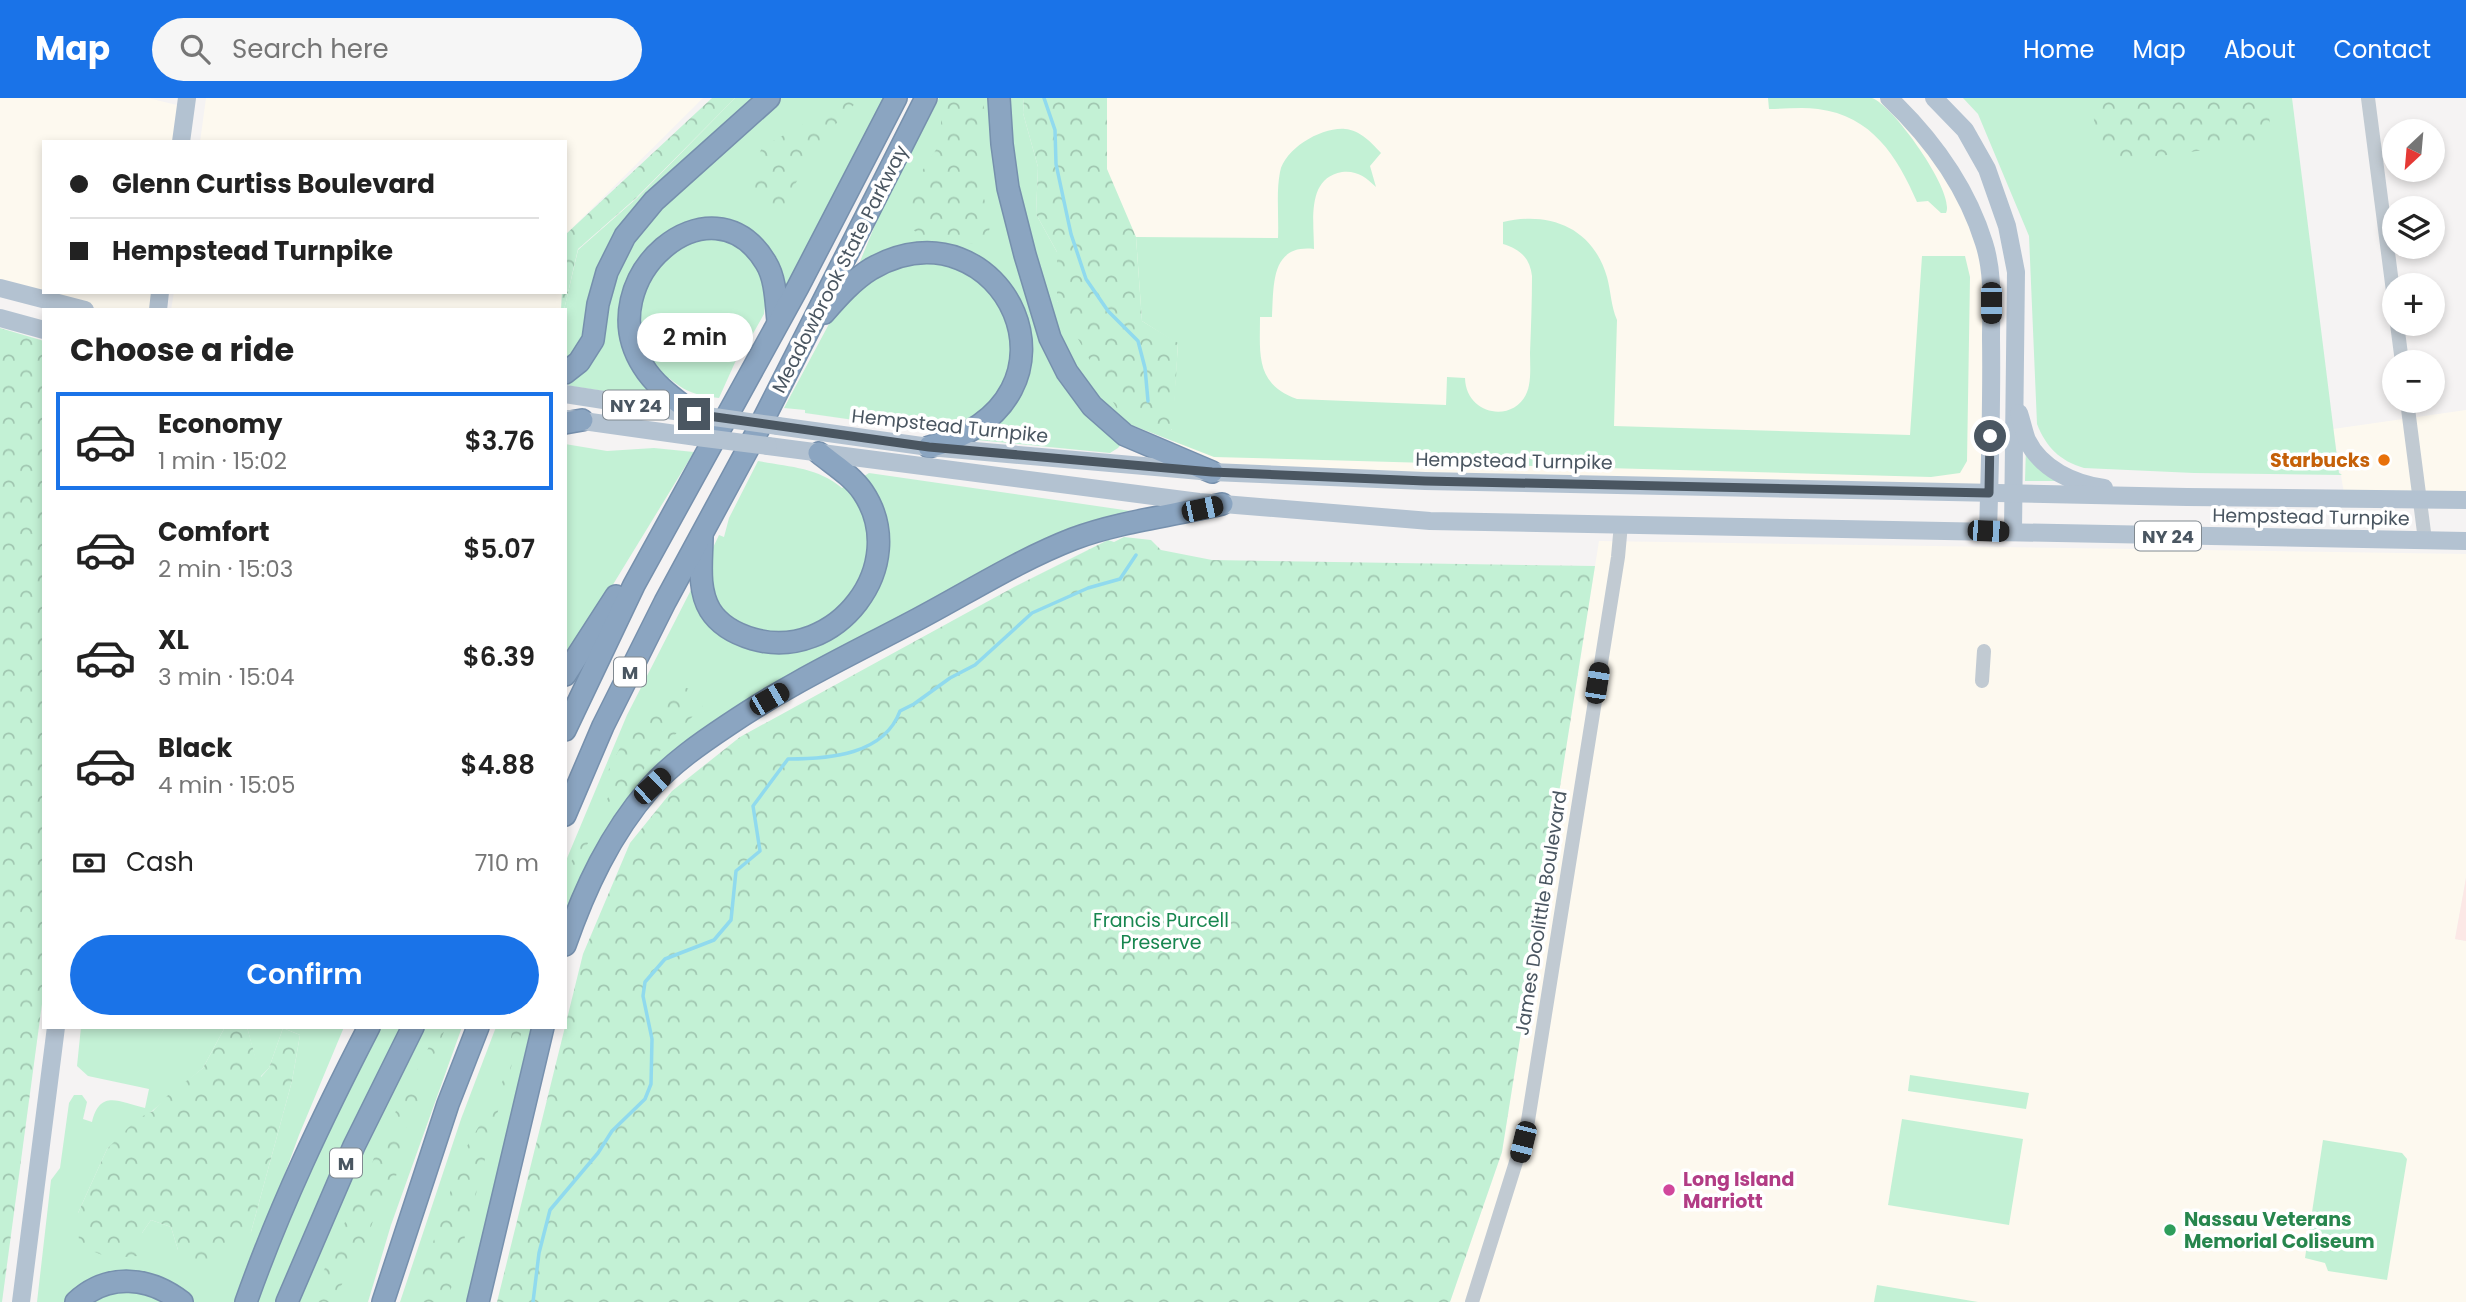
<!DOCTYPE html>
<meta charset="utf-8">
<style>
:root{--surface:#fff;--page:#f6f6f6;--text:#222;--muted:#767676;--line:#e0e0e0;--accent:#1a73e8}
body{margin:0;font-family:Poppins,sans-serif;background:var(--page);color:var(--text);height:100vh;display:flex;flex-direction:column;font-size:26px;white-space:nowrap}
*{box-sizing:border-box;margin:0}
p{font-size:23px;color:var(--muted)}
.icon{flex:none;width:38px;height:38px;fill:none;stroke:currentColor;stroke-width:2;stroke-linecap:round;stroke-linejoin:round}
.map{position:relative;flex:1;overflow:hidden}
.details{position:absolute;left:42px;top:210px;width:525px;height:721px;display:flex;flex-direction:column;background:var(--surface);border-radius:0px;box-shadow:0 4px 10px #0003}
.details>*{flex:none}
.hud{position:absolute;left:42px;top:42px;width:525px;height:154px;border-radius:0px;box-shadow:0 4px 10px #0003;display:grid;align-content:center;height:154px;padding:0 28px;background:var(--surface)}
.needle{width:46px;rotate:206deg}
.tools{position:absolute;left:2382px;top:21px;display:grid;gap:14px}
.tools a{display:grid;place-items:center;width:63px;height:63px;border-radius:50%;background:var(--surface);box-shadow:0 4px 10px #0003;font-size:35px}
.end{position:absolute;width:32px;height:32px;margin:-16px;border:9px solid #4a5661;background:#fff;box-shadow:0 0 0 4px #fff}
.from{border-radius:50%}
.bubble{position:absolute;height:49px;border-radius:24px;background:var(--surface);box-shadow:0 4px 10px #0003;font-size:23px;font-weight:600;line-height:49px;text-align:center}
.car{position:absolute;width:21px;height:42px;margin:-21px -10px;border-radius:9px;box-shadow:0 0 5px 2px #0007;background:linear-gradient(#222 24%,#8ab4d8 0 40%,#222 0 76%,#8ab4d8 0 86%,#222 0)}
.hud b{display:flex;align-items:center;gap:24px;height:66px;font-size:26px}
.hud b+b{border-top:2px solid var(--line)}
.hud i{width:18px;height:18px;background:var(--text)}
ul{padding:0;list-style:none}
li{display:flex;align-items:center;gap:21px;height:98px;margin:0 14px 10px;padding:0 14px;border:4px solid transparent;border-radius:0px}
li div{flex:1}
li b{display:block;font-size:26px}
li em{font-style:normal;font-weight:600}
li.on{border-color:var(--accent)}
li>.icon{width:63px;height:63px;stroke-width:1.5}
h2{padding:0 28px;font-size:32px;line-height:84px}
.pay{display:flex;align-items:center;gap:18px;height:77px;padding:0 28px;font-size:26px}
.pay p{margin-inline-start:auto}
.cta{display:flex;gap:14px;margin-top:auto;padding:14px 28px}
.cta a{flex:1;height:80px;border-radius:42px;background:var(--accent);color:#fff;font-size:28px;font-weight:600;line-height:80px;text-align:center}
header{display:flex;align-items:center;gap:42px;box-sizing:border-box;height:98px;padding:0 35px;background:var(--accent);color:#fff}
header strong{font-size:33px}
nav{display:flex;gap:38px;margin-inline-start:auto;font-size:24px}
.search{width:490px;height:63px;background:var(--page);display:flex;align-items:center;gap:18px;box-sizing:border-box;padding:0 24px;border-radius:38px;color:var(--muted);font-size:26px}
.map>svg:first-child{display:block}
.commercial{fill:#fdf9ef}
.medical{fill:#fce8e6}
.green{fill:#c3f1d5}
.forest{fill:url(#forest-crowns)}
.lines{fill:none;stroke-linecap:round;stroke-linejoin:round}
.stream{stroke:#90daee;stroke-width:3.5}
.highway-casing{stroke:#7690ad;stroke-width:24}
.minor{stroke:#c1cad2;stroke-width:14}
.major{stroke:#b3c2d1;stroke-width:18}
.highway{stroke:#8ba5c1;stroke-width:21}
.major-bridge{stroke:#b3c2d1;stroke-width:18}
.route{stroke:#4a5661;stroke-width:9}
.food-dot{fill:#e8710a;stroke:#fff;stroke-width:2.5}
.hotel-dot{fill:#d1479c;stroke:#fff;stroke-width:2.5}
.leisure-dot{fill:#2e9e5b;stroke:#fff;stroke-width:2.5}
.labels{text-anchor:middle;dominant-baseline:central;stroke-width:7;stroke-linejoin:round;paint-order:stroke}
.shield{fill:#fff;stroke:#808990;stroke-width:2}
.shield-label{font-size:18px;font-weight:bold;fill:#4a5661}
.street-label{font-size:19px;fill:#4a5661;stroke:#fff}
.food-label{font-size:19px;font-weight:bold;fill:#c56008;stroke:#fff;text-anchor:end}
.park-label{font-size:19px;fill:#17864f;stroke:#fff}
.hotel-label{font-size:19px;font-weight:bold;fill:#b23c85;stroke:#fff;text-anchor:start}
.leisure-label{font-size:19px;font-weight:bold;fill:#27864d;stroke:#fff;text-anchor:start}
</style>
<header>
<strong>Map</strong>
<div class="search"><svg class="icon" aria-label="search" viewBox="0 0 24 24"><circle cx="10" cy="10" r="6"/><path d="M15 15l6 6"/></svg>Search here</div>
<nav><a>Home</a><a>Map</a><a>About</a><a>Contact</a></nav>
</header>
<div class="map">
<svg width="2466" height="1204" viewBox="0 0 2466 1204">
<defs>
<pattern id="forest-crowns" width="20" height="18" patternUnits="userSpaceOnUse" patternTransform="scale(1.75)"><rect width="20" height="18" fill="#c3f1d5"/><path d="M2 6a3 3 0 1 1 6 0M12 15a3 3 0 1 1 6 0" fill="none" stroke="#a0c6b0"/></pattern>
</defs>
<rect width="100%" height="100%" fill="#f5f3f3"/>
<!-- commercial -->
<g class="commercial">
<polygon points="0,0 148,0 185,9 180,44 44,44 44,194 159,194 156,212 88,212 0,188"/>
<polygon points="206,0 703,0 565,137 565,44 200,44"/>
<polygon points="1107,0 1886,0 1947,71 1988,174 1986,399 1232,371 1175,356 1174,345 1107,71"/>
<polygon points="174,194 562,194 561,212 171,212"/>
<polygon points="2466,312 2466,402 2345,401 2333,331"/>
<polygon points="1599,443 2466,456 2466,780 2455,841 2466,843 2466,1204 1450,1204 1502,1054"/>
</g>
<!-- medical -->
<polygon class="medical" points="2466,780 2466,843 2455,841"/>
<!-- green -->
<g class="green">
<polygon points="735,0 761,0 632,118 585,244 565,268 564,212 578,152 637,100"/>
<polygon points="779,0 884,0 783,194 777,175 708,125 630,188 650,289 645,299 570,288 567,285 608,189 639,130"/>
<path d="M939,0H993L1034,217L1123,344L1118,350L1110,355L977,342C984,330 996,325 1005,315C1019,301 1024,278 1028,259L1033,258L1025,221L1010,193L917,149L881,154L859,166L880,115Z"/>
<path d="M1010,0H1024L1023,15L1038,69L1036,116L1057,154V203L1172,332L1178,246L1142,223L1136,139L1278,140C1279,119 1276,94 1280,74C1285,50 1322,29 1345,31C1360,32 1372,45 1381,55L1370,68L1376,89C1366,79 1356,72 1342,74C1306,80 1314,124 1314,151C1270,146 1274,188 1272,219H1260C1260,256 1255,286 1297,301L1446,307L1447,279L1465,280C1466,321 1522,326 1529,287C1531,277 1530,265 1530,255C1531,229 1532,204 1532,178C1530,160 1520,151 1503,146V124C1550,113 1593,130 1607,179C1611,194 1611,208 1617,222L1614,328L1910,337L1922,158H1965L1970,179L1967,363L1960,375L1931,379L1214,359L1134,328L1130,333L1105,314L1060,248L1018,113L1005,7H1011Z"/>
<path d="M1768,0C1796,0 1823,0 1850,0C1856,0 1866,0 1872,0C1893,7 1956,95 1946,115H1941L1928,103L1917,104C1897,58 1872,18 1818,11C1802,9 1785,11 1769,11Z"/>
<path d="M1963,0H2292L2339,375L2342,377L2194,375L2084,370C2060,363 2046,349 2037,326L2029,138L1978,16Z"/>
<path d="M711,137L739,147L760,166L767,189L764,216L750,241L746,240L719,300C698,298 685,294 669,280L663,285L636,237L643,186L660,160L684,144Z"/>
<polygon points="907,163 941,163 973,175 998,197 1015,229 1016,264 998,303 972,327 882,318 854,322 805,315 805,312 784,310 837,211 851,194"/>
<polygon points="565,346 607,353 654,350 694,354 565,565"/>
<polygon points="2026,348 2063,383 2025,383"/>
<path d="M758,363C789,369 817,369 842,390L847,387L863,409L873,441L864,487L823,529L765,540L717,513L706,488L709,458L719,437L724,439L729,420Z"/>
<polygon points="869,375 1131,413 1130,416 1120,415 1118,425 682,652 565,822 565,765 627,617 694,486 698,512 715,532 737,547 770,554 803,552 835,538 859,519 874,497 883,470 858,382"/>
<path d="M81,929H225L203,970L107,1051L78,1115L142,1135L151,1122L171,1129L178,1152L251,1134L292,983L300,937L283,930L269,970L260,979L247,929H344L299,1037L238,1204H192L94,1181L65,1204H37L51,1082L60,1070L69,1005L74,997H82L87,1004L83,1021L92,1024C100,991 119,1004 145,1010L149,991L88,978L77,968Z"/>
<path d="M378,929H402C358,1020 312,1109 277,1204H255L315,1062Z"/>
<polygon points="425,929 462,929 391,1127 368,1204 299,1204 338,1107"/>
<polygon points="496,929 531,929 468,1204 400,1204 461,1021"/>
<polygon points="1910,977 2029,995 2026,1011 1908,993"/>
<polygon points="1902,1021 2023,1041 2009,1127 1888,1107"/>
<polygon points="2323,1042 2402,1055 2407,1061 2387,1182 2328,1173 2325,1165 2305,1160"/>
<polygon points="1877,1187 1978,1204 1874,1204"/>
<polygon points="118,1192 150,1195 165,1204 89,1204"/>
</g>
<!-- forest -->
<g class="forest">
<polygon points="712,0 735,0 636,100 578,151 564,212 561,212 562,194 565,194 565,137"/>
<path d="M835,0H861C827,31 803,69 783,110L768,115L756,109L750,79L762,49L802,27Z"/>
<polygon points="948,0 981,0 985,13 978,43 977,76 991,125 986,145 939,147 913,132 905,107 913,87 941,44 941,20"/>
<polygon points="1024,0 1107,0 1107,71 1136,139 1142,223 1178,245 1173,332 1117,311 1057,203 1057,154 1036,116 1038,69 1023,15"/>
<polygon points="2091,0 2267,0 2272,43 2100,66"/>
<polygon points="0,230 44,243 44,891 2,1204 0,1204"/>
<polygon points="1124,439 1151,442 1161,452 1212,462 1595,468 1502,1054 1450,1204 497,1204 583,856 630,745 672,693 740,639 1014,489 1108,442 1114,444"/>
<path d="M680,588L693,592L703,608C657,654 612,704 579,760C573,771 570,784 565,795V781L572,762L610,696L608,673L622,646L672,592Z"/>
<polygon points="225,929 247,929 261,979 269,970 283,930 300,937 292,983 251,1134 207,1166 196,1167 178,1152 171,1129 151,1122 142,1135 138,1158 110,1160 79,1148 78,1115 107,1051 137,1021 153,1013 167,998 203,970"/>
<polygon points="439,929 446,929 420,990 417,1013 404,1033 394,1090 378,1109 362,1154 331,1204 310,1204 349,1115 366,1085 377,1050"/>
<polygon points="513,929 523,929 493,1030 453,1185 446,1204 419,1204 422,1177 464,1053 490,1010 503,982"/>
</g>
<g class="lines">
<!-- stream -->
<g class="stream">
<polyline points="1044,0 1055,32 1056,66 1071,136 1086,181 1108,213 1138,243 1145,270 1148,303"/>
<path d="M533,1204L539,1155L550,1112L598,1055L612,1033L645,1001L651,986L652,941L643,898L645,884L665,861L714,842L731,822L736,773L760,753L753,708L788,661C829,661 884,657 900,613L914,606L950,580L975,567L1032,515L1088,490L1120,481L1136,457"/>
</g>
<!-- highway casing -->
<g class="highway-casing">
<g id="highway">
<polyline points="999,0 1002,46 1008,90 1025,157 1050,240 1067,274 1092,308 1125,337 1212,374"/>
<path d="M824,215C838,199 853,182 871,171C1001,96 1103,303 929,349"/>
<polyline points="565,275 579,264 593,242 598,206 607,174 625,138 654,103 769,0"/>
<path d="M694,316C675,301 656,289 643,268C588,181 712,74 766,165C776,181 776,205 778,223"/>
<polyline points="565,325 582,322"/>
<path d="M702,438C702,462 697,490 710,512C720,528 736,536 753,541C836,565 912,467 863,394C852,378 834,367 819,355"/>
<polyline points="565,577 616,498"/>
<polyline points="565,632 634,487 798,189 896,0"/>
<polyline points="565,717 603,628 665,504 757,334 926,0"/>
<path d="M565,847C585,790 610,736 650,690C672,665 701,645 728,627C788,586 854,555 918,521C969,494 1019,462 1073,441C1118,424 1175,417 1222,406"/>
<path d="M76,1204C108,1174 150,1179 182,1204"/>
<path d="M246,1204C280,1108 322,1020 369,929"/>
<polyline points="287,1204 354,1048 413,929"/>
<polyline points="383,1204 448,1006 478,929"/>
<polyline points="478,1204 543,929"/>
</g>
</g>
<!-- minor -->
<g class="minor">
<polyline points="2368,0 2394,201"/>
<polyline points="2397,226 2402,264"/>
<polyline points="2407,303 2425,442"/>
<polyline points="1982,583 1984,553"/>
<polyline points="1472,1204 1527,1029 1618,459 1621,426"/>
</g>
<!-- major -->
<g class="major">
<path d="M1889,0C1931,40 1967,90 1984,145C1994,176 1991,209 1991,241C1992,305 1990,369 1988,433"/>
<polyline points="1934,0 1965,32 1987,71 2007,128 2016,174 2013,433"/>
<polyline points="181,44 187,0"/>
<polyline points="0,190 85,212"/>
<polyline points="158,212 160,194"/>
<polyline points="0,220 44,232"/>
<polyline points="565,296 694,316"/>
<path d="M2019,315C2022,324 2024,334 2027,342C2041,371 2074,386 2104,390"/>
<polyline points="569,321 697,339"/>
<polyline points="778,328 929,349 1212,374 1425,383 2187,399 2466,402"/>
<polyline points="768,348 1199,404 1430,423 2466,443"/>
<polyline points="21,1204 56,929"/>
</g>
<!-- highway -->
<use href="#highway" class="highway"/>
<!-- major-bridge -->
<g class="major-bridge">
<polyline points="707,318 778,328"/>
<polyline points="697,339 768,348"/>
</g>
</g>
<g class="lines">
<!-- route -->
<polyline class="route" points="694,316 929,349 1212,374 1425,383 1989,395 1990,338"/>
</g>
<!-- markers -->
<circle class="food-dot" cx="2384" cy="362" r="7"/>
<circle class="hotel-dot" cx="1669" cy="1092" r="7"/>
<circle class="leisure-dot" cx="2170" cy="1132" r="7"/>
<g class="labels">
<!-- shield labels -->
<g class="shield">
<rect x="603" y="292.5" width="66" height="29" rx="5"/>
<rect x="2135" y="423.5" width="66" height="29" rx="5"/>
<rect x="614" y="559.5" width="32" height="29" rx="5"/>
<rect x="330" y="1050.5" width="32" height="29" rx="5"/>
</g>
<g class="shield-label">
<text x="636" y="307">NY 24</text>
<text x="2168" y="438">NY 24</text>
<text x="630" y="574">M</text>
<text x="346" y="1065">M</text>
</g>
<!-- street labels -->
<g class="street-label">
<text transform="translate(840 171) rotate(-63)">Meadowbrook State Parkway</text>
<text transform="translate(950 328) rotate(6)">Hempstead Turnpike</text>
<text transform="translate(1514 363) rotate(1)">Hempstead Turnpike</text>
<text transform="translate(2311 419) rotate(1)">Hempstead Turnpike</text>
<text transform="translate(1541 815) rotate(-81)">James Doolittle Boulevard</text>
</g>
<!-- food labels -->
<g class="food-label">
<text x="2370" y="362">Starbucks</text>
</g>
<!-- park labels -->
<g class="park-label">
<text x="1161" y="822">Francis Purcell<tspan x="1161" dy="22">Preserve</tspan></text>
</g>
<!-- hotel labels -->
<g class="hotel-label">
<text x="1683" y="1081">Long Island<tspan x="1683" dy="22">Marriott</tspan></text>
</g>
<!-- leisure labels -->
<g class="leisure-label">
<text x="2184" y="1121">Nassau Veterans<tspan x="2184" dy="22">Memorial Coliseum</tspan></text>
</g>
</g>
</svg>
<div class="tools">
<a><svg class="needle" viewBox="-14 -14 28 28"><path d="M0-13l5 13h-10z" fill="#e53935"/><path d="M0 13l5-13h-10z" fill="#767676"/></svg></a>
<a><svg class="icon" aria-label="layers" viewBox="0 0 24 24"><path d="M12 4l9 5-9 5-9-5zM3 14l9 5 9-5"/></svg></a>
<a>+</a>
<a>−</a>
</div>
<i class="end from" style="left:1990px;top:338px"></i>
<i class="end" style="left:694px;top:316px"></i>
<div class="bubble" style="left:637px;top:215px;width:116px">2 min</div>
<i class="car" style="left:1991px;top:205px;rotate:180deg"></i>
<i class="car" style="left:1202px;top:411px;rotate:78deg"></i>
<i class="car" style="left:1988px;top:433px;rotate:92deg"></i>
<i class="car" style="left:1597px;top:585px;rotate:9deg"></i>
<i class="car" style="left:769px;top:601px;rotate:60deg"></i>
<i class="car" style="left:652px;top:688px;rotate:47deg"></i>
<i class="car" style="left:1523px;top:1044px;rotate:194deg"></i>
<div class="hud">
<b><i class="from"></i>Glenn Curtiss Boulevard</b>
<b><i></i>Hempstead Turnpike</b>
</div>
<section class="details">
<h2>Choose a ride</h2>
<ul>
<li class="on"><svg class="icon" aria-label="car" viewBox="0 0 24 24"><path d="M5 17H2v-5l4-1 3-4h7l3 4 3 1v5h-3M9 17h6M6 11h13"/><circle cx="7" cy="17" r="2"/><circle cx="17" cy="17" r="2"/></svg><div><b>Economy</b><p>1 min · 15:02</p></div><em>$3.76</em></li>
<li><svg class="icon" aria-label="car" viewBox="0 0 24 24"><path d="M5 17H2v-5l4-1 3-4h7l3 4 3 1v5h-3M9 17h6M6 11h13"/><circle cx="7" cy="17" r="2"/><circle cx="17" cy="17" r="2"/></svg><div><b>Comfort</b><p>2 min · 15:03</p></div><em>$5.07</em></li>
<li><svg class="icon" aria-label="car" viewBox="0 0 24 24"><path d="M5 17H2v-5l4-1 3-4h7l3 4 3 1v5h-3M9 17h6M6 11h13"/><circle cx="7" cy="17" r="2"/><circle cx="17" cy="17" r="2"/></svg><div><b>XL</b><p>3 min · 15:04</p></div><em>$6.39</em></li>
<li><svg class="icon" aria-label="car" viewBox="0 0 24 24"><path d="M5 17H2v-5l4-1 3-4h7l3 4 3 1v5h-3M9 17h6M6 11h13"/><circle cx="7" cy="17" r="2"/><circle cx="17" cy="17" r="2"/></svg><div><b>Black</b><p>4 min · 15:05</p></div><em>$4.88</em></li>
</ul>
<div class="pay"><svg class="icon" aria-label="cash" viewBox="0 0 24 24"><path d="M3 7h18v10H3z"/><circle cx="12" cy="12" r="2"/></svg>Cash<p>710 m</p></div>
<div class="cta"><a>Confirm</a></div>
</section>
</div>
